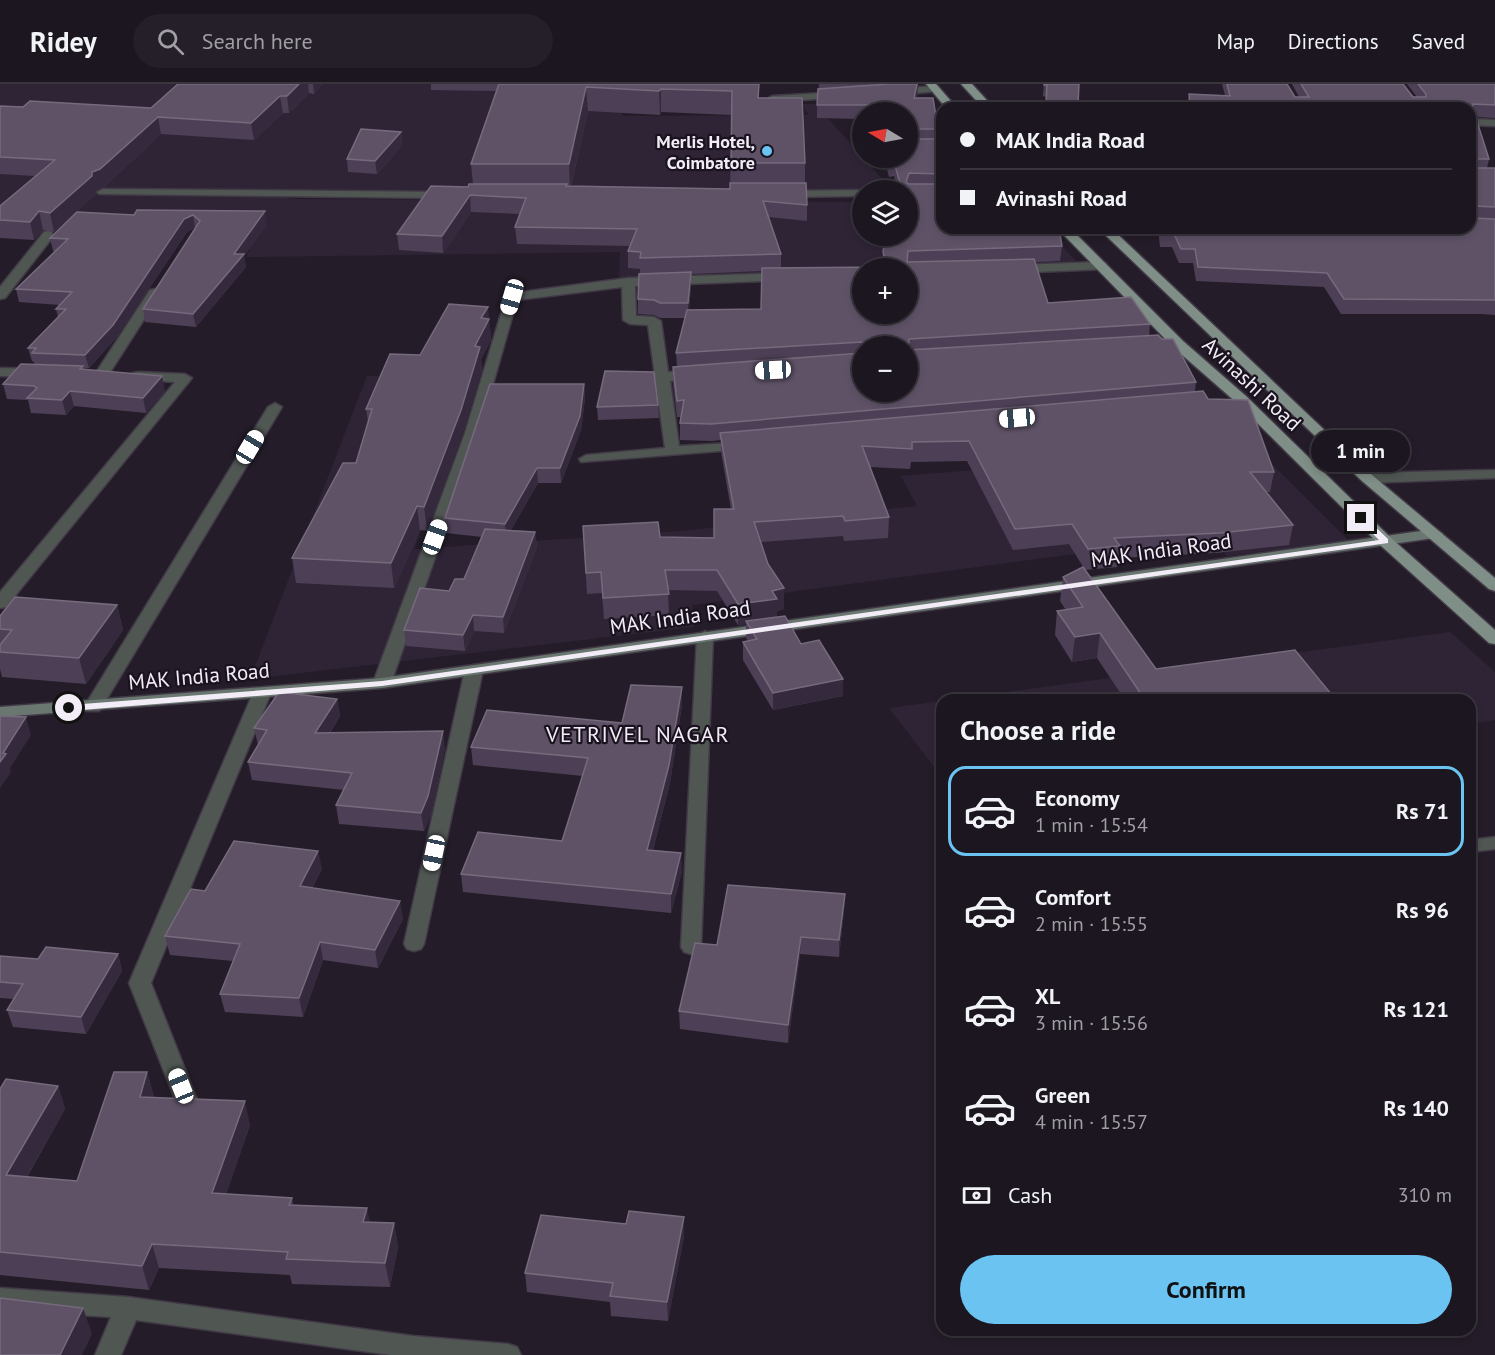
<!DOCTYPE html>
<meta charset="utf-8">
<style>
:root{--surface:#1b161f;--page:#241f28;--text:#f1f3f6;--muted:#a09fa4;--line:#39353d;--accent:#6bc3f2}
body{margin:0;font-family:"PT Sans",sans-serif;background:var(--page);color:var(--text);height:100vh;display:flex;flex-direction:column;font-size:22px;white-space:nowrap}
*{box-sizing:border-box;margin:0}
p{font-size:20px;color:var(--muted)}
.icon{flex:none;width:33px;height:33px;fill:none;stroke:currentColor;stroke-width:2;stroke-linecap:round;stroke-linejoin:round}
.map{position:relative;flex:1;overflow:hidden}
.drawer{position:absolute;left:936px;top:610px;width:540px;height:642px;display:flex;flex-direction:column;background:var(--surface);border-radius:18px;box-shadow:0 3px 9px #0003,0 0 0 2px var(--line)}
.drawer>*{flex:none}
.guide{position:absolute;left:936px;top:18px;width:540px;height:132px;border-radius:18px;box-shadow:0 3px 9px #0003,0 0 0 2px var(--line);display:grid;align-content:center;height:132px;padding:0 24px;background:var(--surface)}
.needle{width:39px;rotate:280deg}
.controls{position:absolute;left:852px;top:18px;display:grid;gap:12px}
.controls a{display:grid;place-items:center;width:66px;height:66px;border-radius:50%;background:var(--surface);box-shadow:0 3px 9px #0003,0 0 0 2px var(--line);font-size:30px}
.end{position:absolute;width:27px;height:27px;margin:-14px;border:8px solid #f1ecf5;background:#111;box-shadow:0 0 0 3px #111}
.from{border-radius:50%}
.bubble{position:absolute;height:42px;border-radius:21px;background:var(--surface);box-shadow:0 3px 9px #0003,0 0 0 2px var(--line);font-size:20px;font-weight:600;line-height:42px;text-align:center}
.car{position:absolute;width:18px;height:36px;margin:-18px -9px;border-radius:8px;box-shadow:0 0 4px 2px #0007;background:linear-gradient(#fff 24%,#345 0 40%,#fff 0 76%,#345 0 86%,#fff 0)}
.guide b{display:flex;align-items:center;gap:21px;height:57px;font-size:22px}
.guide b+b{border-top:2px solid var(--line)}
.guide i{width:15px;height:15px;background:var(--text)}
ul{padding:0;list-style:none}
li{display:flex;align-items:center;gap:18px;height:90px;margin:0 12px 9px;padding:0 12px;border:3px solid transparent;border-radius:18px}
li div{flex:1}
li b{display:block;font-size:22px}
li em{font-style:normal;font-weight:600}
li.selected{border-color:var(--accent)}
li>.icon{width:54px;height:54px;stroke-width:1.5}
h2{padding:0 24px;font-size:27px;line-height:72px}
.pay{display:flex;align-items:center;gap:15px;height:66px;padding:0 24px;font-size:22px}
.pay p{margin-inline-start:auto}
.button{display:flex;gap:12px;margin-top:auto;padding:12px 24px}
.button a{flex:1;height:69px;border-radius:36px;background:var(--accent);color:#111;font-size:24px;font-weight:600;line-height:69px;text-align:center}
header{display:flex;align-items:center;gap:36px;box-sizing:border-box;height:84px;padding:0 30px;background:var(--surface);border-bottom:2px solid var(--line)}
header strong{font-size:28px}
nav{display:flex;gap:33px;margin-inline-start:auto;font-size:21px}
.search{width:420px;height:54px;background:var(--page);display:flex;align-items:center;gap:15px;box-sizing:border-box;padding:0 21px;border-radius:33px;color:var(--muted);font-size:22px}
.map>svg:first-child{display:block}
.built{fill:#2f2436}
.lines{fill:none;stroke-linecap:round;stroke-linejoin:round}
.street-casing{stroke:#413a46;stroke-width:3}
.secondary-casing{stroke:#413a46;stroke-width:3}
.primary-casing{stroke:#413a46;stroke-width:3}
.street{fill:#505753;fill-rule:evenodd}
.secondary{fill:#6a7670;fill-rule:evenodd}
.primary{fill:#7f8e86;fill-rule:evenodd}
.wall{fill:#4d4056;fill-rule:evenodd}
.shaded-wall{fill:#352a3d}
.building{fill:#5f5267;stroke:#766a7d;stroke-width:1.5;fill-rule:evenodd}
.route{fill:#f1ecf5}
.poi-dot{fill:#6bc3f2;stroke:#1a131f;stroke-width:2}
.labels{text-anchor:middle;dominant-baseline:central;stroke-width:4.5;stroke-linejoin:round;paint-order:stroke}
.far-poi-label{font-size:18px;font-weight:bold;fill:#f1ecf5;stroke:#1a131f;text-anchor:end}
.street-label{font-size:21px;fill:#f1ecf5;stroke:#1a131f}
.neighbourhood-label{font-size:22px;letter-spacing:1.5px;fill:#f1ecf5;stroke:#1a131f}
</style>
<header>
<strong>Ridey</strong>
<div class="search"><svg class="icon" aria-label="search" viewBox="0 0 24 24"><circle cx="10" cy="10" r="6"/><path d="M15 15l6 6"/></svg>Search here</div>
<nav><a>Map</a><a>Directions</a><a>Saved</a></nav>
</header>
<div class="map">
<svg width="1495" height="1271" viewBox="0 0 1495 1271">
<rect width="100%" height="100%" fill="#241d29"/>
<!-- built -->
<g class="built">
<polygon points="0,0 511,0 622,22 622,32 809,31 801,20 815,20 892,106 294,106 289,115 862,118 862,152 908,152 942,144 1045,144 1079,180 862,184 862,187 619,195 620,168 246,173 262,140 0,142"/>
<polygon points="478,291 414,465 681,447 917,422 901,392 1256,364 1349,457 1227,472 1210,452 692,521 693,543 250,595 367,292"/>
<polygon points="1450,548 1495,588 1495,636 1470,640 1470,616 948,616"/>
<polygon points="942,617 942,693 889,624"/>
</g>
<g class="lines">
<!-- street casing -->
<g class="street-casing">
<g id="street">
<polygon points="935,2 940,5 939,7 895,11 890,8 895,5"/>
<polygon points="841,8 845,9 845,13 772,18 767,15 772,12"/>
<polygon points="1470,35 1495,36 1495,42 1470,41"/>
<polygon points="103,105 447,108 453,111 447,114 99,110 97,108"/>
<polygon points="862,106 866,106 862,106 862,112 783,113 777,110 783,107"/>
<polygon points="48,147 52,148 52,154 5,214 0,215 0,203 44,148"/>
<polygon points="1102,178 1106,179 1106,185 1013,189 1007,185 1013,181"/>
<polygon points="785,189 789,190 789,196 635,202 636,232 654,233 661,237 668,288 696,287 703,291 696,295 670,297 679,362 750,358 752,361 750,364 745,365 581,378 579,375 586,371 665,364 648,241 630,240 623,236 622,203 517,216 479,349 391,599 388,603 376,603 373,599 465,349 507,210 628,194"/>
<polygon points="155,205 161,209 109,290 102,294 97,293 95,290 150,206"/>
<polygon points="0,284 36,285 43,289 36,293 0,292"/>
<polygon points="138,288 185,290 192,294 6,523 0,524 0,508 175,298 133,295 133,289"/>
<polygon points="275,319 282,323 102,623 99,627 87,627 84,623 268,323"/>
<polygon points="1495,386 1495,394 1367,399 1359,394 1367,389"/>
<polygon points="705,547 713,552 701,863 698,868 691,870 684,868 681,863 697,552"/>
<polygon points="474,581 483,586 424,860 421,865 414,867 407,865 404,860 465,586"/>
<polygon points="262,604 271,609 151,899 200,1023 197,1029 189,1032 181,1029 178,1023 129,899 253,609"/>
<polygon points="1495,753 1495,765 1470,768 1470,756"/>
<polygon points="0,1204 128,1213 413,1252 508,1260 517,1263 521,1271 391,1271 136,1236 121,1271 95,1271 111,1233 0,1226"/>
</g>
</g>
<!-- secondary casing -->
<g class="secondary-casing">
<polygon id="secondary" points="1435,445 1443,450 1441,453 382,604 0,633 0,623 382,594"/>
</g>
<!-- primary casing -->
<g class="primary-casing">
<g id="primary">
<polygon points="926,0 936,0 957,24 946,24"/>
<polygon points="961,0 972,0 994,24 983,24"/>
<polygon points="1057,144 1070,144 1183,257 1247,313 1391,454 1495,546 1495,560 1489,559 1379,460 1237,319 1173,263"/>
<polygon points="1098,144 1111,144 1372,391 1495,494 1495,507 1489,505 1362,397"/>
</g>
</g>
<!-- street -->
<use href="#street" class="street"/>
<!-- secondary -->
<use href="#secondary" class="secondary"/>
<!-- primary -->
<use href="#primary" class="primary"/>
</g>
<!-- wall -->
<g class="wall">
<polygon points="178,0 322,0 314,10 309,9 289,29 283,29 254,56 161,50 104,103 96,106 96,110 54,148 43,146 34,156 0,154 0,122 35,92 0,90 0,22 151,24"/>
<path d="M431,0H759V14L805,79V99L807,121V137L769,133L781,170V184L882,183L883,167L908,152V106H897L894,92L889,93L884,74H908V28H862V35L817,34V21L819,0H918L917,14L938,45L937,55L941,62H942V144L1062,162L1060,177L1035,178L1048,219L1150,240L1149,252L1196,298L1195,307L1208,315L1274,388L1270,408H1266L1293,441L1289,461L1216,469L1118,474L1117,483L1085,486L1069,460L1013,466L967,377L911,378L910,385L870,383L889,433L888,454L844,457L843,452L761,458L784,525L777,527V533L801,560L843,595V612L773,626L743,576V558L748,557L746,554V540L738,541L717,507L668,506L669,531L604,535L602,509L587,510L583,442L660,453L714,454L731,425L721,368V356L712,357L680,356V339L681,333H677L673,299V283L677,282L676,269L685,234H660L654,231L638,230V215L640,185L628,184V167L630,162L517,160L515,143L520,130L471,128L443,169L399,166L397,150L473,100L471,80L496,7L431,6ZM588,27L660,31L661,28L732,31L730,105L571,102ZM762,187L761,225L689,226L691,202V190ZM862,262H908L862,308Z"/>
<polygon points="1044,0 1079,0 1077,24 1045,24 1046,13 1043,12"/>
<polygon points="1222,0 1287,0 1295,13 1299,13 1292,0 1403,0 1413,13 1417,13 1407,0 1495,0 1495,34 1476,33 1489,75 1487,84 1495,84 1495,231 1481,230 1341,230 1324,203 1196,197 1193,179 1179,179 1172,163 1160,163 1158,144 1152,144 1470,144 1188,20 1189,10 1225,11"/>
<polygon points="401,48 402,61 377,90 348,88 347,75"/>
<polygon points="137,126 267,140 244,172 246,183 196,243 145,238 143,225 195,144 187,148 116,254 89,284 83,284 165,307 146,329 74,322 66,331 31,329 28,316 7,315 3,300 35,281 34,278 32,277 28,264 58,233 56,225 60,221 19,218 16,205 55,167 53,167 50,154 134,131"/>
<polygon points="490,244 491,256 481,275 482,285 463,348 427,447 420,446 394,504 296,499 292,474 356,379 368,338 366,325 420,271"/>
<polygon points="584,300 585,314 581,346 561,399 538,399 511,446 535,448 537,463 504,549 474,547 465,567 406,562 404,546 449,507 464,495 482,453 446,449 445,434"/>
<polygon points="658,321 659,334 598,336 597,323"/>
<polygon points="1063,493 1156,585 1336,616 1125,616 1097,574 1072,578 1055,551 1057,527 1066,526 1060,517"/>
<polygon points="117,521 123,546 86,600 2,593 0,585 0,532"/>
<polygon points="682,603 682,621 670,699 653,766 682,787 671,829 463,808 461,790 562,757 583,692 473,681 471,663 622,639"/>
<polygon points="337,615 340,632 330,649 445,664 431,731 424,747 339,740 336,721 344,706 252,696 248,678 258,661 254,644"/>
<polygon points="322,785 312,804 403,835 378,884 323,876 303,933 225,928 220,910 233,877 170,871 165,852 205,807"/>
<polygon points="845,810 844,827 839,873 800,870 788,959 680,945 679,927 717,861"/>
<polygon points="118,870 122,887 86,950 13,943 7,926 14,915 0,914 0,872 38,875"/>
<polygon points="147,988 154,1013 250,1041 226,1110 292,1114 293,1121 370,1139 394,1139 398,1163 390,1203 292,1200 290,1191 159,1184 149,1206 0,1191 0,1005 58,1002 65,1025 27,1093 77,1097"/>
<polygon points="684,1152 668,1237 611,1232 610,1218 527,1208 525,1189"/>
</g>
<!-- shaded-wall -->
<g class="shaded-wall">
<polygon points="299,0 308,0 309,9 289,29 287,12"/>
<polygon points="313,0 322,0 314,10"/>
<polygon points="918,0 917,11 913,27 914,14"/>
<polygon points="586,3 588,27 570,105 569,80"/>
<polygon points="661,5 661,28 660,31 659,7"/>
<polygon points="280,12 283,29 254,56 251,39"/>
<polygon points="158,33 161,50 104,103 96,106 96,110 54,148 50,129 92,88"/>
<polygon points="401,48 402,61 377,90 375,77"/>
<polygon points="470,111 471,128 443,169 442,152"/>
<polygon points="39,127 43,146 34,156 30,138"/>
<polygon points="265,127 267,140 244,172 246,183 196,243 193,230 234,170"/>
<polygon points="193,131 195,144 187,148 116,254 89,284 85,271 184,135"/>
<polygon points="691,188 691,202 688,234 688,219"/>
<polygon points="488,223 491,256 481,275 482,285 463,348 427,447 424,423 475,262 481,234"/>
<polygon points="162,292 165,307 146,329 143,314"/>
<polygon points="584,300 585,314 581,346 561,399 560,384"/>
<polygon points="70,307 74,322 66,331 62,316"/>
<polygon points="537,384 538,399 506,455 505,440"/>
<polygon points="417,422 420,446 394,504 391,479"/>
<polygon points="535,448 537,463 504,549 503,533"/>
<polygon points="784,504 784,525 777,527 777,536 746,537 746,540 738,541 738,520 772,507"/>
<polygon points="117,521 123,546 86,600 79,574"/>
<polygon points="473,531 474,547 465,567 463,551"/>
<polygon points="1100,549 1097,574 1072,578 1075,553"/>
<polygon points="843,595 843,612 773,626 773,609"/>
<polygon points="682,603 682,621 670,699 648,784 647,766"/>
<polygon points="337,615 340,632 318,667 315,649"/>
<polygon points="26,633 31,651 10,684 11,688 0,704 0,678 3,669"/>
<polygon points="443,647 445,664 431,731 424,747 421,729"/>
<polygon points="318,767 322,785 303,820 300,802"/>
<polygon points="681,769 682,787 671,829 671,810"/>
<polygon points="845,810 844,827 839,873 839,856"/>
<polygon points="400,817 403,835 378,884 375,866"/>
<polygon points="801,853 800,870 788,959 788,941"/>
<polygon points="320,858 323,876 303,933 299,914"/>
<polygon points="118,870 122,887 86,950 81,933"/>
<polygon points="147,988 154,1012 146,1037 140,1013"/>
<polygon points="58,1002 65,1025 14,1115 6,1091"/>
<polygon points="245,1017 250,1041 218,1134 212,1109"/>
<polygon points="367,1124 372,1148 363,1138"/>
<polygon points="684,1133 684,1152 668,1237 667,1218"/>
<polygon points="394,1139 398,1163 390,1203 385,1179"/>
<polygon points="152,1160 159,1184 149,1206 142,1182"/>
<polygon points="83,1224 92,1250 82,1271 60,1271"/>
</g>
<!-- building -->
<g class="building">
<polygon points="178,0 299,0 287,12 280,12 251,39 158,33 100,85 92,88 92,92 50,129 39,127 30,138 0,136 0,122 55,76 0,73 0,22 23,23 30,17 151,24"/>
<polygon points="499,0 759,0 758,14 802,14 805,79 731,79 732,7 661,5 659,7 586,3 569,80 471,80"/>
<polygon points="889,0 917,0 914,14 933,14 938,45 909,45 908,52 908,28 877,28 875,21 817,21 818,5"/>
<polygon points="1044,0 1079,0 1078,21 1046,20 1047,1 1044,1"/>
<polygon points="1227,0 1287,0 1295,13 1309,13 1301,0 1403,0 1413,13 1426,13 1426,10 1418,0 1495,0 1495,21 1473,20 1471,29 1475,31 1489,75 1471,75 1471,84 1495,84 1495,123 1473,122 1470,127 1470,24 1155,24 1155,17 1190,20 1189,10 1230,12"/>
<polygon points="361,45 401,48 375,77 347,75"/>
<path d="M908,55H940L941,62H942V90L909,89L906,98L909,100H942V144H1059L1062,162L908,167L907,178L1034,175L1048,219L1131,213L1150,240L909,255L908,265V262H863L862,258L676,269L687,226L761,225L762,184L886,183L883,167L886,152H908V139H911L908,127V106H902L894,78H889L888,74H908ZM862,184H908V230H862Z"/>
<polygon points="730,99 806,99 807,121 763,117 781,170 640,174 641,168 628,167 637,145 515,143 526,114 470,111 442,152 397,150 431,102 468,103 469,100 567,100 566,102 730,105"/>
<polygon points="137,126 265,127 234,170 244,170 193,230 143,225 200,137 193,131 184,135 113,241 85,271 32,269 36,264 28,264 66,225 56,225 72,208 16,205 68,155 50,154 77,128 134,131"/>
<polygon points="1470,134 1495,135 1495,216 1344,215 1327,189 1198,183 1195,165 1181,165 1174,150 1162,149 1161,144 1470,144"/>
<polygon points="691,188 688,219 660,219 654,216 638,215 639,190"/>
<polygon points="449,220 488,223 481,234 489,235 475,262 480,263 461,326 424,423 417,422 391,479 292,474 343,379 356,379 372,325 366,325 390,270 420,271"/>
<polygon points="1158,251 1162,255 1173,255 1196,298 711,340 680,339 684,316 677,317 673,283 862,269 862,308 908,308 908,266"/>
<polygon points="21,280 83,282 80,285 162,292 143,314 70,307 62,316 27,314 37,304 34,302 3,300"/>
<polygon points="605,287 654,288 658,321 597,323"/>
<polygon points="490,300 584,300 580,332 560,384 537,384 505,440 445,434"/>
<polygon points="1203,307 1208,315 1248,316 1274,388 1250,388 1293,441 1220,449 1114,454 1120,462 1088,465 1072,440 1015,445 969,357 912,358 912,365 862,362 889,433 845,437 843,432 754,438 768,480 784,504 772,507 777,515 738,520 717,486 665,486 669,510 603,514 601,488 586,489 583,442 658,438 660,453 714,454 714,425 734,425 720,349"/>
<polygon points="485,445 535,448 503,533 473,531 463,551 404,546 420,504 449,507 455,495 464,495"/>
<polygon points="1083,483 1156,585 1295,566 1336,616 1145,616 1100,549 1075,553 1057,527 1083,523 1063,493"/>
<polygon points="15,513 117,521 79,574 0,568 0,561 12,546 0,545 0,532"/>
<polygon points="785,532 801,560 819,556 843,595 773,609 743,558 757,555 746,537"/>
<polygon points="631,601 682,603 669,681 647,766 681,769 671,810 461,790 478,748 562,757 588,674 471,663 487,626 622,639"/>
<polygon points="279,608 337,615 315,649 443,647 428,712 421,729 336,721 352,689 248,678 267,646 254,644"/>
<polygon points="0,632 26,633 3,669 6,670 0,678"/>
<polygon points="234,757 318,767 300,802 400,817 375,866 320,858 299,914 220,910 240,860 165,852 191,805 205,807"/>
<polygon points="728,801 845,810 839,856 801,853 788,941 679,927 695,859 717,861"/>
<polygon points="46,863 118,870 81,933 7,926 23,900 0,898 0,872 38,875"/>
<polygon points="114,988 147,988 140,1013 245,1017 212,1109 292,1114 289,1121 367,1124 363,1138 394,1139 385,1179 286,1175 288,1168 152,1160 142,1182 0,1168 0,1005 6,995 58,1002 6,1091 77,1097"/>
<polygon points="629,1127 684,1133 667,1218 610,1212 613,1199 525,1189 541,1131 626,1140"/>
<polygon points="0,1214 83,1224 60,1271 0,1271"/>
</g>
<!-- route -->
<polygon class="route" points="1358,432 1364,432 1388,455 1388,459 382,602 69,627 65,624 69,621 382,597 1379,456 1358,435"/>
<!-- markers -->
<circle class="poi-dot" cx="767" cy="67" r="6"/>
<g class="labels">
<!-- far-poi labels -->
<g class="far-poi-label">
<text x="755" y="57">Merlis Hotel,<tspan x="755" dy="21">Coimbatore</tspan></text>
</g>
<!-- street labels -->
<g class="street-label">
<text transform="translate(1252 300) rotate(43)">Avinashi Road</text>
<text transform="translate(1161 466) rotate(-8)">MAK India Road</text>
<text transform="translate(680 533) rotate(-8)">MAK India Road</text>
<text transform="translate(199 592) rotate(-5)">MAK India Road</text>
</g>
<!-- neighbourhood labels -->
<g class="neighbourhood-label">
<text x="638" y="650">VETRIVEL NAGAR</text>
</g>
</g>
</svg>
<div class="controls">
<a><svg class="needle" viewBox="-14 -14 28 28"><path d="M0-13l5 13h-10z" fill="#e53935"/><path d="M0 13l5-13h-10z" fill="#a09fa4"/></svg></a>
<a><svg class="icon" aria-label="layers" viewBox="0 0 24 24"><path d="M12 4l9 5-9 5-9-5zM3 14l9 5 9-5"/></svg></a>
<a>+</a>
<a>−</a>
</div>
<i class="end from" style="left:69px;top:624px"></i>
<i class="end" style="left:1361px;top:434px"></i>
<div class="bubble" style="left:1311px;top:346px;width:99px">1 min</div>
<i class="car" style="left:512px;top:213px;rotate:196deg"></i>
<i class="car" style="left:773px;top:286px;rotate:267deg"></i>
<i class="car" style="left:1017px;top:334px;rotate:265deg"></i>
<i class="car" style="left:250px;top:363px;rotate:31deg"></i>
<i class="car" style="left:435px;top:453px;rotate:20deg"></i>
<i class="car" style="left:434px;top:769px;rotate:192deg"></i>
<i class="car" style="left:181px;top:1002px;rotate:338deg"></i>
<div class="guide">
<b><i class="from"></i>MAK India Road</b>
<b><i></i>Avinashi Road</b>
</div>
<section class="drawer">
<h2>Choose a ride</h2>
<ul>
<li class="selected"><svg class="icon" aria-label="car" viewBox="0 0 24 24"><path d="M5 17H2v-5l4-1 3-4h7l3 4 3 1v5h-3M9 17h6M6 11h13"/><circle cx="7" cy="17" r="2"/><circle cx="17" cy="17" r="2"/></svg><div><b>Economy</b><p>1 min · 15:54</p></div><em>Rs 71</em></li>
<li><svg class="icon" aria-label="car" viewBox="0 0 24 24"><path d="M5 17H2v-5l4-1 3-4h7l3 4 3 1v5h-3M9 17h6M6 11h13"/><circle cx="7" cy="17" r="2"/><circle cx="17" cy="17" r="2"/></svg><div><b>Comfort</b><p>2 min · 15:55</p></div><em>Rs 96</em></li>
<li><svg class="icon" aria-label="car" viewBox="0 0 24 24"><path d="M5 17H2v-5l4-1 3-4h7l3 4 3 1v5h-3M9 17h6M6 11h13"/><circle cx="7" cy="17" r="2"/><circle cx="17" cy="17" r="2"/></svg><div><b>XL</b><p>3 min · 15:56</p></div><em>Rs 121</em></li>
<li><svg class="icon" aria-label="car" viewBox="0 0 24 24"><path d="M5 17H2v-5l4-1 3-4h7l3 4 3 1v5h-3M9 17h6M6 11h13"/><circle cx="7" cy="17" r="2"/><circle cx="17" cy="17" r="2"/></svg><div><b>Green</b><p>4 min · 15:57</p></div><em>Rs 140</em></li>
</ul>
<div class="pay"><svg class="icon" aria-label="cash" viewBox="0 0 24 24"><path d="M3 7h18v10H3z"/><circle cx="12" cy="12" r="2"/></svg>Cash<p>310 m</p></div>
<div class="button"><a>Confirm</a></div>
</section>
</div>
